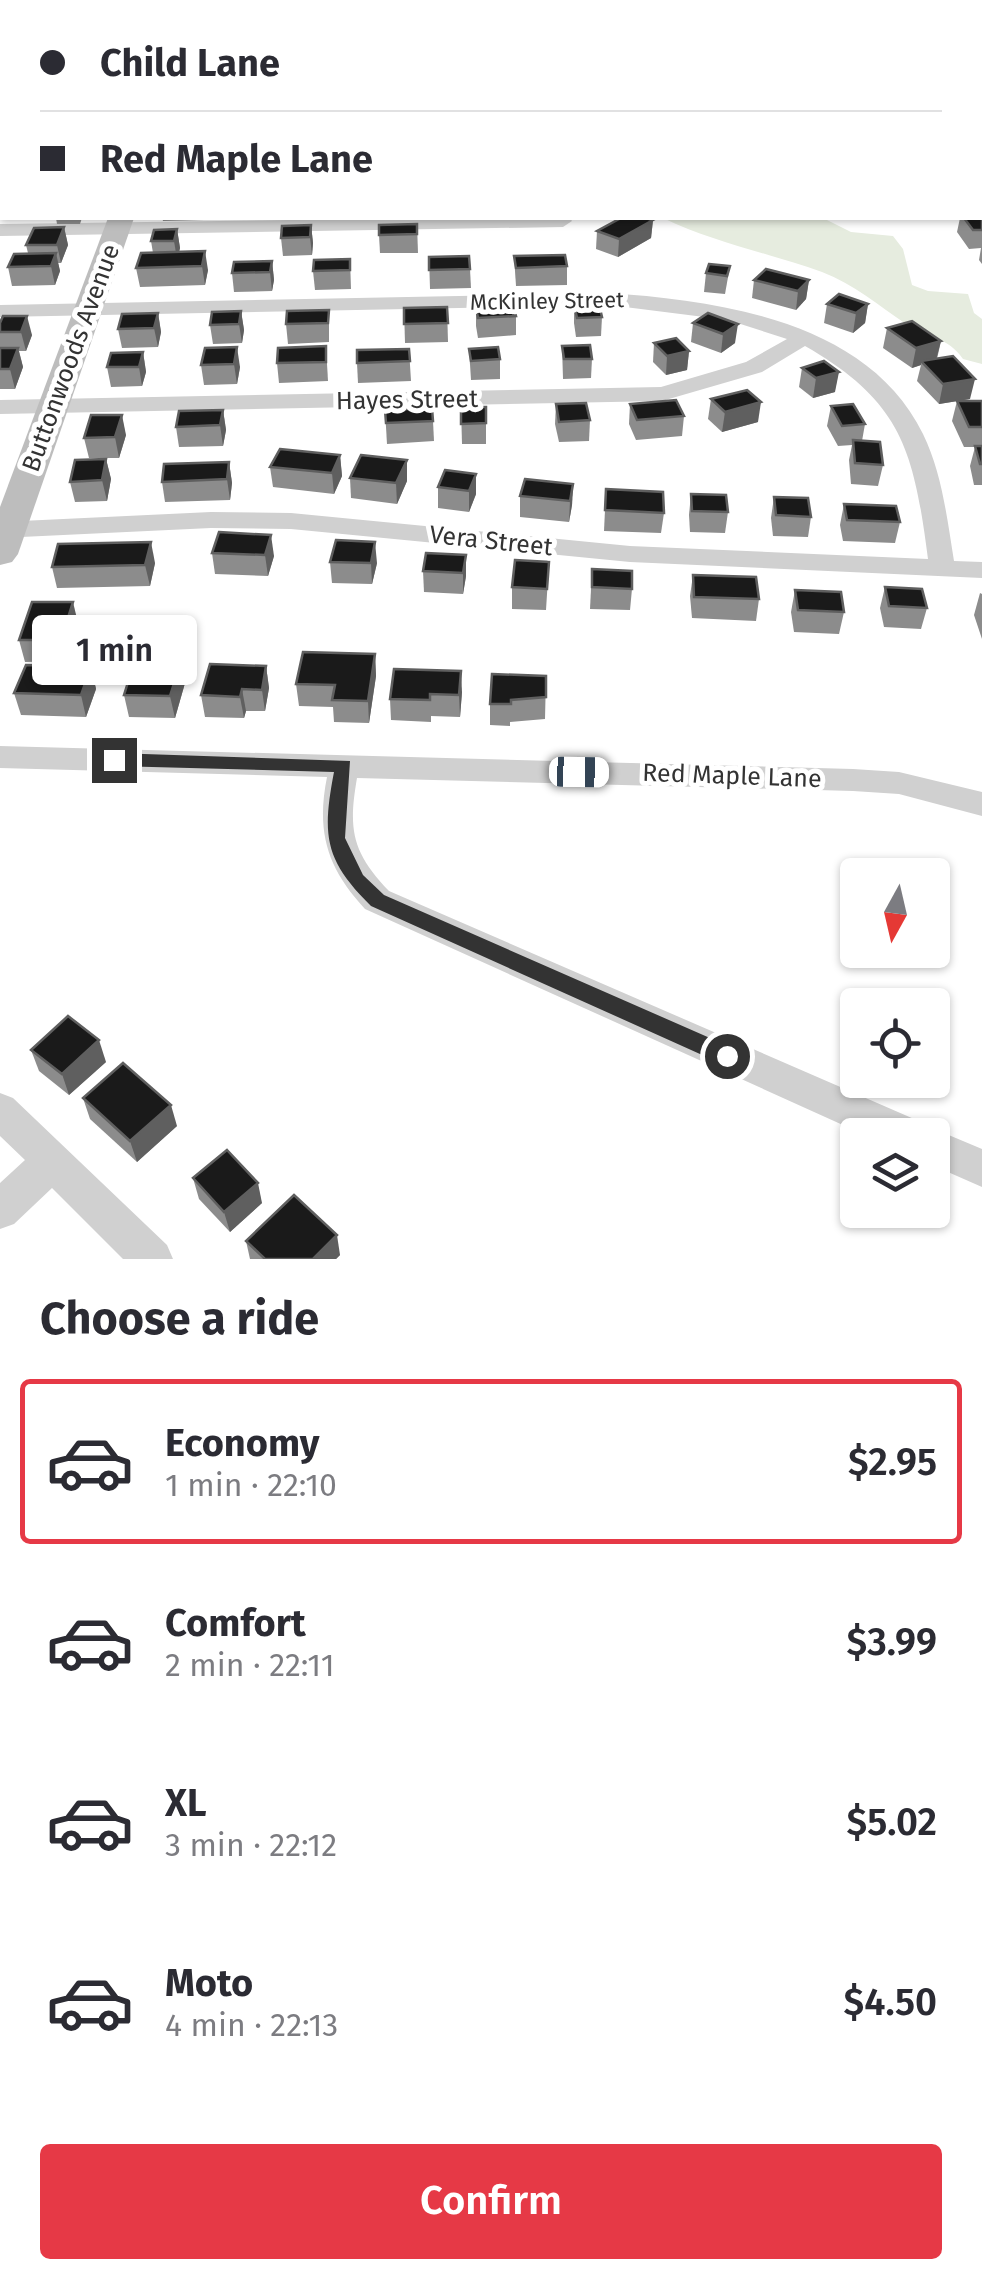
<!DOCTYPE html>
<meta charset="utf-8">
<style>
:root{--surface:#fff;--page:#f2f2f3;--text:#2b2b33;--muted:#7c7c81;--line:#e1e1e2;--accent:#e63946}
body{margin:0;font-family:"Fira Sans",sans-serif;background:var(--page);color:var(--text);height:100vh;display:flex;flex-direction:column;font-size:38px;white-space:nowrap}
*{box-sizing:border-box;margin:0}
p{font-size:32px;color:var(--muted)}
.icon{flex:none;width:55px;height:55px;fill:none;stroke:currentColor;stroke-width:2;stroke-linecap:round;stroke-linejoin:round}
.map{position:relative;height:1259px;overflow:hidden}
.drawer{display:flex;flex-direction:column;background:var(--surface);flex:1}
.drawer>*{flex:none}
.top-card{position:absolute;left:0px;top:0px;width:982px;height:220px;box-shadow:0 2px 8px #0004;display:grid;align-content:center;height:220px;padding:0 40px;background:var(--surface)}
.needle{width:65px;rotate:188deg}
.buttons{position:absolute;left:840px;top:858px;display:grid;gap:20px}
.buttons a{display:grid;place-items:center;width:110px;height:110px;border-radius:10px;background:var(--surface);box-shadow:0 2px 8px #0004;font-size:50px}
.end{position:absolute;width:45px;height:45px;margin:-22px;border:12px solid #333;background:#fff;box-shadow:0 0 0 5px #fff}
.from{border-radius:50%}
.bubble{position:absolute;height:70px;border-radius:10px;background:var(--surface);box-shadow:0 2px 8px #0004;font-size:32px;font-weight:600;line-height:70px;text-align:center}
.car{position:absolute;width:30px;height:60px;margin:-30px -15px;border-radius:12px;box-shadow:0 0 8px 2px #0007;background:linear-gradient(#fff 24%,#345 0 40%,#fff 0 76%,#345 0 86%,#fff 0)}
.top-card b{display:flex;align-items:center;gap:35px;height:95px;font-size:38px}
.top-card b+b{border-top:2px solid var(--line)}
.top-card i{width:25px;height:25px;background:var(--text)}
ul{padding:0;list-style:none}
li{display:flex;align-items:center;gap:30px;height:165px;margin:0 20px 15px;padding:0 20px;border:5px solid transparent;border-radius:10px}
li div{flex:1}
li b{display:block;font-size:38px}
li em{font-style:normal;font-weight:600}
li.active{border-color:var(--accent)}
li>.icon{width:90px;height:90px;stroke-width:1.5}
h2{padding:0 40px;font-size:45px;line-height:120px}
.primary-button{display:flex;gap:20px;margin-top:auto;padding:20px 40px}
.primary-button a{flex:1;height:115px;border-radius:10px;background:var(--accent);color:#fff;font-size:40px;font-weight:600;line-height:115px;text-align:center}
.map>svg:first-child{display:block}
.green{fill:#e6ecdf}
.lines{fill:none;stroke-linecap:round;stroke-linejoin:round}
.street{fill:#d0d0d0;fill-rule:evenodd}
.secondary{fill:#bdbdbd;fill-rule:evenodd}
.primary{fill:#ababab;fill-rule:evenodd}
.wall{fill:#8c8c8c}
.shaded-wall{fill:#5f5f5f}
.building{fill:#1a1a1a;stroke:#5f5f5f;stroke-width:2.5}
.route{fill:#333}
.labels{text-anchor:middle;dominant-baseline:central;stroke-width:10;stroke-linejoin:round;paint-order:stroke}
.far-street-label{font-size:22px;fill:#333;stroke:#fff}
.street-label{font-size:25px;fill:#333;stroke:#fff}
</style>
<div class="map">
<svg width="982" height="1259" viewBox="0 0 982 1259">
<rect width="100%" height="100%" fill="#fff"/>
<!-- green -->
<path class="green" d="M663,218H823L851,232L893,236L903,249L912,285L928,291L968,294L974,313L982,319V364L963,359C948,337 927,337 906,324C879,306 854,284 822,272C769,253 715,243 663,218Z"/>
<g class="lines">
<!-- street -->
<g class="street">
<rect x="0" y="161" width="2" height="10"/>
<rect x="980" y="187" width="2" height="12"/>
<polygon points="435,218 570,218 572,221 563,227 0,236 0,224"/>
<path d="M609,293C721,301 868,321 923,434C942,473 947,518 954,561L982,562V578L630,562L291,529L211,528L0,538V522L211,512L291,513L630,546L928,559C914,452 903,402 805,346L762,372L662,401L0,414V400L661,387L746,362L787,339L728,320L609,305L0,317V305Z"/>
<path d="M0,746L853,769L899,772L982,792V816L899,794L853,791L357,778C348,830 352,852 389,891L921,1122L924,1131L932,1128L982,1149V1187L932,1165V1135H865L365,909C327,868 316,832 327,777L0,768Z"/>
<polygon points="0,1093 13,1098 167,1245 173,1259 123,1259 52,1188 14,1224 0,1229 0,1183 25,1160 0,1136"/>
</g>
<!-- secondary -->
<polygon class="secondary" points="108,218 134,218 18,554 12,562 0,565 0,507"/>
<!-- primary -->
<rect class="primary" x="0" y="84" width="2" height="14"/>
</g>
<!-- wall -->
<g class="wall">
<rect x="291" y="0" width="150" height="2"/>
<rect x="617" y="0" width="174" height="2"/>
<polygon points="980,104 982,107 982,151 981,149 982,144 980,144"/>
<polygon points="982,213 982,264 979,260 981,248 969,249 957,232 960,218 980,218"/>
<polygon points="56,218 82,218 80,224 57,224"/>
<polygon points="162,218 205,218 204,220 163,221"/>
<polygon points="653,220 651,238 618,257 596,249 597,231"/>
<polygon points="417,224 418,253 380,253 379,235"/>
<polygon points="311,225 313,243 312,255 283,256 281,238"/>
<polygon points="64,227 68,245 61,263 58,263 60,271 55,285 12,286 8,267 28,253 26,245"/>
<polygon points="177,229 180,248 179,252 208,270 205,285 140,287 136,268 153,253 151,241"/>
<polygon points="514,256 567,266 567,285 516,286"/>
<polygon points="429,257 470,269 471,288 430,289"/>
<polygon points="350,259 351,289 315,290 313,271"/>
<polygon points="272,261 274,280 272,291 234,292 232,273"/>
<polygon points="730,266 725,294 704,292 706,273"/>
<polygon points="754,280 809,280 806,299 796,310 752,298"/>
<polygon points="574,304 602,317 601,336 576,337 574,323"/>
<polygon points="827,304 868,304 865,323 853,333 824,323"/>
<polygon points="447,307 448,342 405,343 404,308"/>
<polygon points="476,307 516,316 516,335 478,338 476,326"/>
<polygon points="329,310 329,342 288,344 286,324"/>
<polygon points="241,311 244,330 242,343 213,344 210,325"/>
<polygon points="158,313 161,332 158,347 122,348 118,329"/>
<polygon points="708,313 735,343 721,353 691,342 693,323"/>
<polygon points="0,323 32,335 26,351 19,351 23,367 15,389 0,389"/>
<polygon points="887,328 941,341 937,359 970,399 939,404 917,381 921,365 912,368 883,348"/>
<polygon points="654,343 689,351 687,370 666,375 653,362"/>
<polygon points="326,346 328,381 279,383 277,363"/>
<polygon points="562,346 592,359 591,378 563,379"/>
<polygon points="205,348 240,367 237,384 204,385 201,365"/>
<polygon points="409,349 411,381 358,383 357,363"/>
<polygon points="469,349 500,359 500,379 471,380"/>
<polygon points="143,352 146,372 142,386 111,387 107,367"/>
<polygon points="802,368 835,392 813,398 799,387"/>
<polygon points="711,399 758,422 722,432 708,419"/>
<polygon points="957,401 982,401 982,485 974,485 970,466 975,447 964,447 952,421"/>
<polygon points="556,404 590,420 589,441 559,442 555,424"/>
<polygon points="630,404 684,416 682,436 636,440 629,424"/>
<polygon points="831,406 865,424 862,441 883,465 878,486 851,484 849,460 852,445 838,446 827,426"/>
<polygon points="461,407 486,407 486,444 462,444"/>
<polygon points="223,410 226,430 223,446 179,447 176,427"/>
<polygon points="385,410 433,421 434,441 387,444"/>
<polygon points="126,435 119,458 89,458 84,438"/>
<polygon points="340,455 342,476 334,494 273,487 270,467"/>
<polygon points="106,459 111,479 107,501 75,502 70,482"/>
<polygon points="229,462 232,483 230,500 165,502 162,482"/>
<polygon points="476,474 476,494 469,512 438,508 438,487"/>
<polygon points="350,478 407,481 397,504 351,498"/>
<polygon points="573,484 572,505 569,522 520,517 520,496"/>
<polygon points="606,489 664,513 661,533 604,531"/>
<polygon points="691,494 728,512 725,533 690,532 689,515"/>
<polygon points="774,497 811,517 808,537 773,536 771,518"/>
<polygon points="844,504 900,522 895,543 843,541 840,525"/>
<polygon points="212,553 274,556 268,576 215,574"/>
<polygon points="466,555 466,576 463,594 424,592 423,571"/>
<polygon points="330,562 377,563 372,584 332,583"/>
<polygon points="549,562 546,610 512,609 512,587"/>
<polygon points="155,563 150,586 57,588 52,567"/>
<polygon points="592,569 632,589 630,610 590,609"/>
<polygon points="693,575 759,599 756,621 692,618 690,596"/>
<polygon points="885,587 927,608 921,629 884,627 880,608"/>
<polygon points="795,590 844,612 839,634 794,632 791,612"/>
<polygon points="980,593 982,594 982,639 974,615"/>
<polygon points="78,623 67,661 25,662 19,640"/>
<polygon points="375,654 376,676 369,723 334,722 333,707 299,706 296,684"/>
<polygon points="181,662 185,683 175,718 129,717 124,695"/>
<polygon points="266,666 269,688 265,711 246,711 244,718 205,717 201,695"/>
<polygon points="91,667 96,689 86,717 21,715 14,693"/>
<polygon points="546,676 545,719 510,722 510,726 490,725 490,704"/>
<polygon points="462,692 460,717 431,716 431,722 391,720 390,699"/>
<polygon points="31,1050 106,1062 69,1095 39,1071"/>
<polygon points="83,1098 177,1126 137,1162 90,1119"/>
<polygon points="193,1178 262,1203 230,1232 199,1199"/>
<polygon points="246,1241 340,1255 336,1259 250,1259"/>
</g>
<!-- shaded-wall -->
<g class="shaded-wall">
<rect x="584" y="0" width="32" height="2"/>
<rect x="673" y="0" width="73" height="2"/>
<polygon points="791,0 791,2 772,2 772,1"/>
<polygon points="653,220 651,238 618,257 619,239"/>
<polygon points="311,225 313,243 312,255 310,237"/>
<polygon points="64,227 68,245 61,263 57,245"/>
<polygon points="177,229 180,248 177,259 174,241"/>
<polygon points="205,251 208,270 205,285 202,266"/>
<polygon points="56,253 60,271 55,285 51,266"/>
<polygon points="272,261 274,280 272,291 270,272"/>
<polygon points="809,280 806,299 796,310 798,291"/>
<polygon points="868,304 865,323 853,333 856,313"/>
<polygon points="241,311 244,330 242,343 239,324"/>
<polygon points="158,313 161,332 158,347 154,328"/>
<polygon points="27,316 32,335 26,351 21,332"/>
<polygon points="738,324 735,343 721,353 723,334"/>
<polygon points="941,341 936,360 921,361 921,365 912,368 916,348"/>
<polygon points="237,347 240,367 237,384 234,364"/>
<polygon points="18,348 23,367 15,389 10,369"/>
<polygon points="689,351 687,370 666,375 667,356"/>
<polygon points="143,352 146,372 142,386 139,367"/>
<polygon points="839,372 835,392 813,398 816,378"/>
<polygon points="975,379 970,399 939,404 943,384"/>
<polygon points="761,402 758,422 722,432 725,412"/>
<polygon points="223,410 226,430 223,446 220,425"/>
<polygon points="122,415 126,435 119,458 115,437"/>
<polygon points="340,455 342,476 334,494 332,473"/>
<polygon points="106,459 111,479 107,501 102,480"/>
<polygon points="407,460 407,481 397,504 396,483"/>
<polygon points="229,462 232,483 230,500 227,479"/>
<polygon points="476,474 476,494 469,512 469,491"/>
<polygon points="573,484 572,505 569,522 570,501"/>
<polygon points="271,535 274,556 268,576 265,555"/>
<polygon points="151,542 155,563 150,586 145,565"/>
<polygon points="375,542 377,563 372,584 371,563"/>
<polygon points="466,555 466,576 463,594 463,573"/>
<polygon points="73,602 78,623 67,661 61,640"/>
<polygon points="375,654 376,676 369,723 368,701"/>
<polygon points="181,662 185,683 175,718 170,696"/>
<polygon points="266,666 269,688 265,711 262,690"/>
<polygon points="91,667 96,689 86,717 81,695"/>
<polygon points="461,671 462,692 460,717 459,695"/>
<polygon points="242,689 246,711 244,718 240,697"/>
<polygon points="99,1040 106,1062 69,1095 62,1074"/>
<polygon points="171,1105 177,1126 137,1162 130,1141"/>
<polygon points="258,1183 262,1203 230,1232 224,1212"/>
<polygon points="337,1235 340,1255 336,1259 313,1259"/>
</g>
<!-- building -->
<g class="building">
<polygon points="57,0 100,0 100,2 55,2"/>
<rect x="317" y="0" width="124" height="2"/>
<polygon points="632,0 656,0 659,2 635,2"/>
<polygon points="980,213 982,213 982,230 973,230 964,218 980,218"/>
<polygon points="621,218 645,218 653,220 619,239 597,231"/>
<polygon points="417,224 417,234 379,235 379,225"/>
<polygon points="311,225 310,237 281,238 282,226"/>
<polygon points="64,227 57,245 26,245 34,228"/>
<polygon points="177,229 174,241 151,241 154,230"/>
<polygon points="205,251 202,266 136,268 141,253"/>
<polygon points="56,253 51,266 8,267 14,254"/>
<polygon points="565,255 567,266 516,268 514,256"/>
<polygon points="469,256 470,269 429,270 429,257"/>
<polygon points="350,259 350,270 313,271 314,260"/>
<polygon points="272,261 270,272 232,273 234,262"/>
<polygon points="709,264 730,266 727,276 706,273"/>
<polygon points="766,269 809,280 798,291 754,280"/>
<polygon points="839,294 868,304 856,313 827,304"/>
<polygon points="574,304 599,304 602,317 577,318"/>
<polygon points="513,305 516,316 478,318 476,307"/>
<polygon points="447,307 448,323 404,324 404,308"/>
<polygon points="329,310 328,323 286,324 287,311"/>
<polygon points="241,311 239,324 210,325 212,312"/>
<polygon points="158,313 154,328 118,329 122,314"/>
<polygon points="708,313 738,324 723,334 693,323"/>
<polygon points="3,316 27,316 21,332 0,332 0,323"/>
<polygon points="912,321 941,341 916,348 887,328"/>
<polygon points="676,338 689,351 667,356 654,343"/>
<polygon points="590,345 592,359 564,359 562,346"/>
<polygon points="326,346 326,362 277,363 278,348"/>
<polygon points="237,347 234,364 201,365 205,348"/>
<polygon points="498,347 500,359 471,361 469,349"/>
<polygon points="0,348 18,348 10,369 0,369"/>
<polygon points="409,349 410,361 357,363 357,350"/>
<polygon points="143,352 139,367 107,367 111,353"/>
<polygon points="953,356 975,379 943,384 921,361"/>
<polygon points="824,361 839,372 816,378 802,368"/>
<polygon points="747,390 761,402 725,412 711,399"/>
<polygon points="676,400 684,416 637,420 630,404"/>
<polygon points="957,401 982,401 982,427 969,427"/>
<polygon points="586,403 590,420 559,422 556,404"/>
<polygon points="853,404 865,424 842,426 831,406"/>
<polygon points="461,407 486,407 486,423 461,424"/>
<polygon points="432,408 433,421 386,423 385,410"/>
<polygon points="223,410 220,425 176,427 179,411"/>
<polygon points="91,415 122,415 115,437 84,438"/>
<polygon points="853,440 880,442 883,465 855,463"/>
<polygon points="975,446 982,446 982,464 980,464"/>
<polygon points="280,449 340,455 332,473 270,467"/>
<polygon points="361,455 407,460 396,483 350,478"/>
<polygon points="106,459 102,480 70,482 75,460"/>
<polygon points="229,462 227,479 162,482 164,464"/>
<polygon points="445,470 476,474 469,491 438,487"/>
<polygon points="525,479 573,484 570,501 520,496"/>
<polygon points="606,489 663,492 664,513 605,510"/>
<polygon points="691,494 726,495 728,512 692,511"/>
<polygon points="774,497 808,498 811,517 776,515"/>
<polygon points="844,504 896,506 900,522 847,520"/>
<polygon points="219,532 271,535 265,555 212,553"/>
<polygon points="336,540 375,542 371,563 330,562"/>
<polygon points="151,542 145,565 52,567 58,544"/>
<polygon points="426,553 466,555 463,573 423,571"/>
<polygon points="515,560 549,562 547,589 512,587"/>
<polygon points="592,569 632,571 632,589 592,587"/>
<polygon points="693,575 756,577 759,599 694,597"/>
<polygon points="885,587 922,589 927,608 889,606"/>
<polygon points="795,590 841,592 844,612 798,610"/>
<polygon points="32,602 73,602 61,640 19,640"/>
<polygon points="303,652 375,654 368,701 332,700 335,685 296,684"/>
<polygon points="135,660 181,662 170,696 124,695"/>
<polygon points="210,664 266,666 262,690 242,689 240,697 201,695"/>
<polygon points="26,665 91,667 81,695 14,693"/>
<polygon points="394,669 461,671 459,695 430,694 430,700 390,699"/>
<polygon points="492,674 546,676 546,697 511,700 511,704 490,704"/>
<polygon points="68,1016 99,1040 62,1074 31,1050"/>
<polygon points="123,1063 171,1105 130,1141 83,1098"/>
<polygon points="227,1150 258,1183 224,1212 193,1178"/>
<polygon points="294,1195 337,1235 313,1259 265,1259 246,1241"/>
</g>
<!-- route -->
<path class="route" d="M114,753L350,761L345,838L363,875L384,895L735,1049L738,1056L735,1063H720L371,906C324,860 322,835 334,772L114,766L106,760Z"/>
<g class="labels">
<!-- far-street labels -->
<g class="far-street-label">
<text transform="translate(547 301) rotate(-1)">McKinley Street</text>
</g>
<!-- street labels -->
<g class="street-label">
<text transform="translate(71 358) rotate(-70)">Buttonwoods Avenue</text>
<text transform="translate(407 400) rotate(-1)">Hayes Street</text>
<text transform="translate(491 541) rotate(6)">Vera Street</text>
<text transform="translate(732 776) rotate(2)">Red Maple Lane</text>
</g>
</g>
</svg>
<div class="buttons">
<a><svg class="needle" viewBox="-14 -14 28 28"><path d="M0-13l5 13h-10z" fill="#e53935"/><path d="M0 13l5-13h-10z" fill="#7c7c81"/></svg></a>
<a><svg class="icon" aria-label="locate" viewBox="0 0 24 24"><circle cx="12" cy="12" r="6"/><path d="M12 2v4M12 18v4M2 12h4M18 12h4"/></svg></a>
<a><svg class="icon" aria-label="layers" viewBox="0 0 24 24"><path d="M12 4l9 5-9 5-9-5zM3 14l9 5 9-5"/></svg></a>
</div>
<i class="end from" style="left:727px;top:1056px"></i>
<i class="end" style="left:114px;top:760px"></i>
<div class="bubble" style="left:32px;top:615px;width:165px">1 min</div>
<i class="car" style="left:579px;top:772px;rotate:91deg"></i>
<div class="top-card">
<b><i class="from"></i>Child Lane</b>
<b><i></i>Red Maple Lane</b>
</div>
</div>
<section class="drawer">
<h2>Choose a ride</h2>
<ul>
<li class="active"><svg class="icon" aria-label="car" viewBox="0 0 24 24"><path d="M5 17H2v-5l4-1 3-4h7l3 4 3 1v5h-3M9 17h6M6 11h13"/><circle cx="7" cy="17" r="2"/><circle cx="17" cy="17" r="2"/></svg><div><b>Economy</b><p>1 min · 22:10</p></div><em>$2.95</em></li>
<li><svg class="icon" aria-label="car" viewBox="0 0 24 24"><path d="M5 17H2v-5l4-1 3-4h7l3 4 3 1v5h-3M9 17h6M6 11h13"/><circle cx="7" cy="17" r="2"/><circle cx="17" cy="17" r="2"/></svg><div><b>Comfort</b><p>2 min · 22:11</p></div><em>$3.99</em></li>
<li><svg class="icon" aria-label="car" viewBox="0 0 24 24"><path d="M5 17H2v-5l4-1 3-4h7l3 4 3 1v5h-3M9 17h6M6 11h13"/><circle cx="7" cy="17" r="2"/><circle cx="17" cy="17" r="2"/></svg><div><b>XL</b><p>3 min · 22:12</p></div><em>$5.02</em></li>
<li><svg class="icon" aria-label="car" viewBox="0 0 24 24"><path d="M5 17H2v-5l4-1 3-4h7l3 4 3 1v5h-3M9 17h6M6 11h13"/><circle cx="7" cy="17" r="2"/><circle cx="17" cy="17" r="2"/></svg><div><b>Moto</b><p>4 min · 22:13</p></div><em>$4.50</em></li>
</ul>
<div class="primary-button"><a>Confirm</a></div>
</section>
